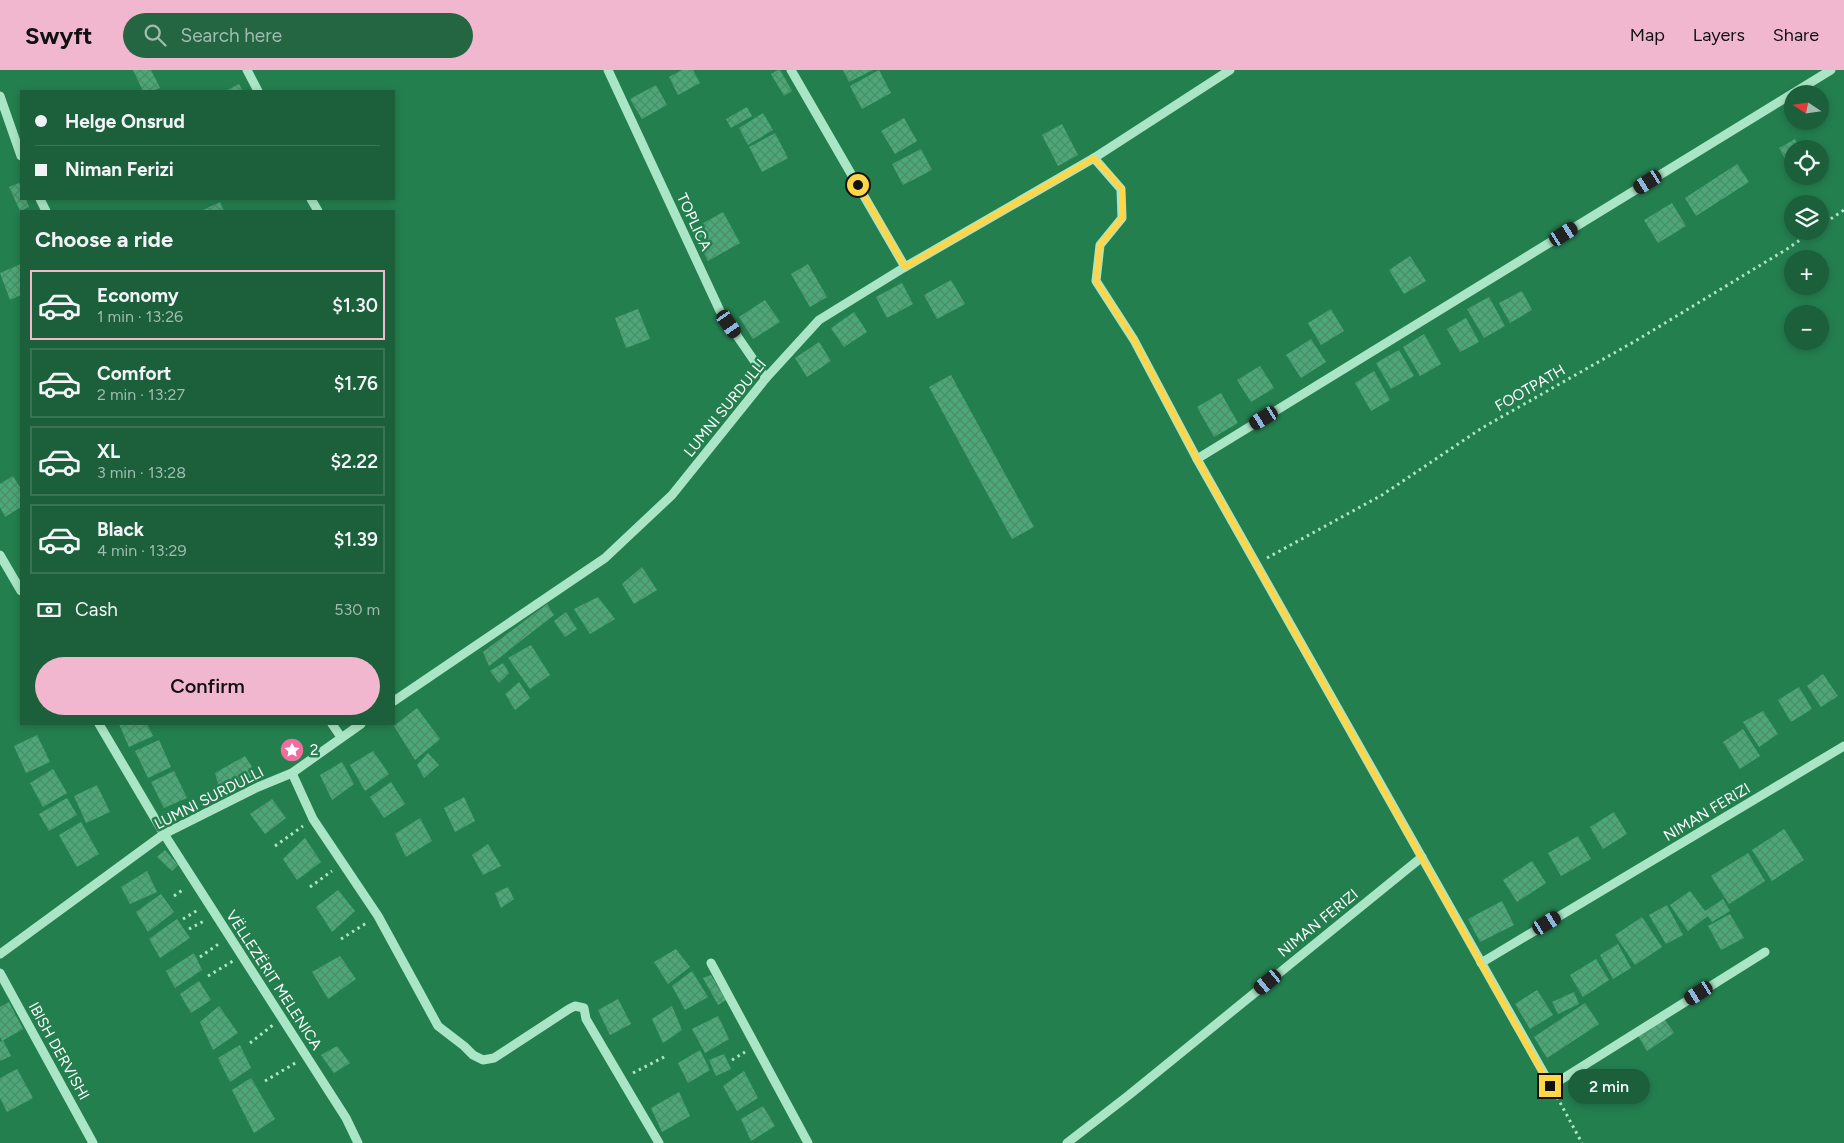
<!DOCTYPE html>
<meta charset="utf-8">
<style>
:root{--surface:#1b5f3b;--page:#246542;--text:#f1f3f6;--muted:#a0bbaf;--line:#397455;--accent:#f1b7cf}
body{margin:0;font-family:Figtree,sans-serif;background:var(--page);color:var(--text);height:100vh;display:flex;flex-direction:column;font-size:19px;white-space:nowrap}
*{box-sizing:border-box;margin:0}
p{font-size:16px;color:var(--muted)}
.icon{flex:none;width:28px;height:28px;fill:none;stroke:currentColor;stroke-width:2;stroke-linecap:round;stroke-linejoin:round}
.map{position:relative;flex:1;overflow:hidden}
.sheet{position:absolute;left:20px;top:140px;width:375px;height:515px;display:flex;flex-direction:column;background:var(--surface);border-radius:0px;box-shadow:0 2px 8px #0003}
.sheet>*{flex:none}
.guide{position:absolute;left:20px;top:20px;width:375px;height:110px;border-radius:0px;box-shadow:0 2px 8px #0003;display:grid;align-content:center;height:110px;padding:0 15px;background:var(--surface)}
.needle{width:32px;rotate:283deg}
.controls{position:absolute;left:1784px;top:15px;display:grid;gap:10px}
.controls a{display:grid;place-items:center;width:45px;height:45px;border-radius:50%;background:var(--surface);box-shadow:0 2px 8px #0003;font-size:25px}
.end{position:absolute;width:22px;height:22px;margin:-11px;border:6px solid #ffd54a;background:#111;box-shadow:0 0 0 2px #111}
.from{border-radius:50%}
.bubble{position:absolute;height:35px;border-radius:18px;background:var(--surface);box-shadow:0 2px 8px #0003;font-size:16px;font-weight:600;line-height:35px;text-align:center}
.car{position:absolute;width:15px;height:30px;margin:-15px -8px;border-radius:6px;box-shadow:0 0 4px 1px #0007;background:linear-gradient(#222 24%,#8ab4d8 0 40%,#222 0 76%,#8ab4d8 0 86%,#222 0)}
.guide b{display:flex;align-items:center;gap:18px;height:48px;font-size:19px}
.guide b+b{border-top:1px solid var(--line)}
.guide i{width:12px;height:12px;background:var(--text)}
ul{padding:0;list-style:none}
li{display:flex;align-items:center;gap:15px;height:70px;margin:0 10px 8px;padding:0 5px;border:2px solid var(--line);border-radius:0px}
li div{flex:1}
li b{display:block;font-size:19px}
li em{font-style:normal;font-weight:600}
li.current{border-color:var(--accent)}
li>.icon{width:45px;height:45px;stroke-width:1.5}
h2{padding:0 15px;font-size:22px;line-height:60px}
.pay{display:flex;align-items:center;gap:12px;height:55px;padding:0 15px;font-size:19px}
.pay p{margin-inline-start:auto}
.button{display:flex;gap:10px;margin-top:auto;padding:10px 15px}
.button a{flex:1;height:58px;border-radius:30px;background:var(--accent);color:#111;font-size:20px;font-weight:600;line-height:58px;text-align:center}
header{display:flex;align-items:center;gap:30px;box-sizing:border-box;height:70px;padding:0 25px;background:var(--accent);color:#111}
header strong{font-size:24px}
nav{display:flex;gap:28px;margin-inline-start:auto;font-size:18px}
.search{width:350px;height:45px;background:var(--page);display:flex;align-items:center;gap:12px;box-sizing:border-box;padding:0 18px;border-radius:28px;color:var(--muted);font-size:19px}
.map>svg:first-child{display:block}
.building{fill:url(#building-cross-hatch)}
.lines{fill:none;stroke-linecap:round;stroke-linejoin:round}
.path{stroke:#aae6c5;stroke-width:3;stroke-dasharray:2.5 4;stroke-linecap:butt}
.minor{stroke:#aae6c5;stroke-width:9}
.route{stroke:#ffd54a;stroke-width:6}
.labels{text-anchor:middle;dominant-baseline:central;stroke-width:5;stroke-linejoin:round;paint-order:stroke}
.street-label{font-size:15px;fill:#fff;stroke:#247f4f}
.poi-label{font-size:15px;fill:#fff;stroke:#247f4f;text-anchor:start}
</style>
<header>
<strong>Swyft</strong>
<div class="search"><svg class="icon" aria-label="search" viewBox="0 0 24 24"><circle cx="10" cy="10" r="6"/><path d="M15 15l6 6"/></svg>Search here</div>
<nav><a>Map</a><a>Layers</a><a>Share</a></nav>
</header>
<div class="map">
<svg width="1844" height="1073" viewBox="0 0 1844 1073">
<defs>
<pattern id="building-cross-hatch" width="8" height="8" patternUnits="userSpaceOnUse" patternTransform="scale(1.25)"><rect width="8" height="8" fill="#4ca877"/><path d="M0 0l8 8M0 8l8-8" fill="none" stroke="#4c8c6a"/></pattern>
</defs>
<rect width="100%" height="100%" fill="#247f4f"/>
<!-- building -->
<g class="building">
<polygon points="133,0 151,0 160,18 152,21 143,21"/>
<polygon points="682,0 693,0 700,13 678,25 669,7"/>
<polygon points="778,0 780,0 792,21 784,26 771,4"/>
<polygon points="843,0 873,0 849,12"/>
<polygon points="879,0 891,23 862,39 850,16"/>
<polygon points="239,14 243,21 225,21"/>
<polygon points="656,15 667,35 642,49 630,29"/>
<polygon points="747,37 752,46 731,58 726,49"/>
<polygon points="763,43 773,60 748,75 739,58"/>
<polygon points="904,48 917,71 895,84 881,61"/>
<polygon points="1062,54 1078,85 1058,96 1042,65"/>
<polygon points="775,63 788,88 762,102 749,77"/>
<polygon points="1795,69 1800,79 1792,79 1792,84 1785,89 1779,78"/>
<polygon points="921,79 932,100 903,115 892,94"/>
<polygon points="1737,94 1749,112 1696,146 1685,128"/>
<polygon points="19,113 21,118 21,129 26,129 29,137 20,141 9,117"/>
<polygon points="220,132 224,141 201,141"/>
<polygon points="1672,133 1686,156 1658,173 1644,150"/>
<polygon points="723,142 740,173 708,191 691,160"/>
<polygon points="1410,186 1426,211 1404,224 1389,200"/>
<polygon points="21,194 21,225 10,230 0,203"/>
<polygon points="808,194 827,227 810,237 791,204"/>
<polygon points="951,210 965,234 937,249 924,225"/>
<polygon points="902,213 913,234 887,248 876,227"/>
<polygon points="1522,221 1532,240 1510,253 1499,233"/>
<polygon points="1489,227 1505,256 1484,268 1467,239"/>
<polygon points="765,230 780,252 753,269 739,247"/>
<polygon points="638,239 650,269 626,278 615,248"/>
<polygon points="1331,239 1344,261 1321,275 1308,253"/>
<polygon points="854,242 867,262 844,277 831,258"/>
<polygon points="1466,248 1479,272 1460,282 1447,259"/>
<polygon points="1424,264 1441,294 1420,306 1403,277"/>
<polygon points="1311,269 1326,292 1301,308 1286,285"/>
<polygon points="819,272 831,291 807,307 795,288"/>
<polygon points="1399,280 1414,306 1391,319 1376,293"/>
<polygon points="1260,296 1274,318 1251,332 1237,310"/>
<polygon points="1374,301 1390,330 1371,341 1355,313"/>
<polygon points="951,305 1034,457 1012,469 929,317"/>
<polygon points="1221,323 1238,353 1214,367 1197,337"/>
<polygon points="13,406 21,419 21,437 5,447 0,437 0,414"/>
<polygon points="642,497 657,520 634,534 622,514"/>
<polygon points="598,527 615,549 590,564 574,539"/>
<polygon points="547,534 554,545 489,596 483,582"/>
<polygon points="566,542 577,559 565,567 554,551"/>
<polygon points="531,575 550,605 530,619 508,588"/>
<polygon points="503,593 509,603 499,613 490,601"/>
<polygon points="1823,604 1838,626 1821,637 1807,616"/>
<polygon points="519,612 530,628 515,640 505,624"/>
<polygon points="1799,617 1812,639 1791,652 1778,630"/>
<polygon points="417,638 440,669 415,690 394,656"/>
<polygon points="1763,641 1778,664 1759,677 1743,652"/>
<polygon points="119,654 147,654 153,666 129,677"/>
<polygon points="1743,659 1760,686 1740,699 1723,672"/>
<polygon points="37,665 50,692 26,703 14,676"/>
<polygon points="159,670 171,697 148,708 135,681"/>
<polygon points="373,681 389,704 365,721 350,695"/>
<polygon points="428,683 439,695 424,708 417,695"/>
<polygon points="245,686 259,708 222,728 215,703"/>
<polygon points="342,692 354,714 332,730 320,705"/>
<polygon points="53,699 67,723 43,737 30,713"/>
<polygon points="174,701 187,728 164,738 151,712"/>
<polygon points="391,712 405,734 384,748 370,727"/>
<polygon points="97,715 110,742 86,753 74,726"/>
<polygon points="464,727 475,751 455,762 444,738"/>
<polygon points="67,728 77,745 49,761 39,744"/>
<polygon points="272,729 286,748 265,764 250,744"/>
<polygon points="1614,742 1627,764 1603,779 1590,757"/>
<polygon points="420,748 432,771 406,787 395,764"/>
<polygon points="81,752 99,784 77,797 59,765"/>
<polygon points="1784,759 1804,790 1772,811 1752,780"/>
<polygon points="1578,766 1591,789 1561,806 1548,783"/>
<polygon points="305,768 321,792 297,810 283,789"/>
<polygon points="488,774 501,796 483,805 472,785"/>
<polygon points="165,780 178,795 172,801 157,787"/>
<polygon points="1748,783 1765,811 1729,834 1711,806"/>
<polygon points="1532,791 1546,813 1517,832 1503,810"/>
<polygon points="147,801 157,822 130,834 121,817"/>
<polygon points="508,817 514,829 501,838 495,823"/>
<polygon points="338,820 355,841 332,862 316,837"/>
<polygon points="1690,821 1705,841 1723,829 1730,841 1712,852 1708,846 1688,861 1670,835"/>
<polygon points="161,824 174,842 148,862 136,842"/>
<polygon points="1502,831 1514,855 1480,872 1468,849"/>
<polygon points="1667,835 1683,865 1666,874 1649,845"/>
<polygon points="1730,844 1744,868 1721,880 1708,856"/>
<polygon points="1642,847 1662,877 1635,895 1615,865"/>
<polygon points="177,849 190,868 160,888 149,869"/>
<polygon points="1618,874 1631,898 1613,909 1600,885"/>
<polygon points="676,879 690,897 668,914 654,892"/>
<polygon points="194,883 202,900 175,918 166,901"/>
<polygon points="340,886 356,909 328,929 312,902"/>
<polygon points="1596,889 1609,910 1583,927 1570,905"/>
<polygon points="692,901 708,927 685,940 672,916"/>
<polygon points="711,905 726,930 718,935 703,908"/>
<polygon points="199,911 211,930 191,943 180,924"/>
<polygon points="1537,920 1553,945 1530,959 1515,934"/>
<polygon points="1574,922 1579,934 1558,944 1552,932"/>
<polygon points="618,929 631,954 610,965 598,940"/>
<polygon points="9,932 23,959 2,971 0,967 0,937"/>
<polygon points="1585,933 1599,954 1547,988 1534,967"/>
<polygon points="219,936 238,963 213,980 200,952"/>
<polygon points="672,936 682,960 663,973 652,949"/>
<polygon points="718,946 729,969 705,983 692,959"/>
<polygon points="1663,947 1674,963 1647,981 1637,964"/>
<polygon points="3,970 11,986 0,991 0,972"/>
<polygon points="240,975 251,998 230,1012 218,988"/>
<polygon points="337,976 350,993 334,1003 321,985"/>
<polygon points="700,980 710,1000 688,1013 678,993"/>
<polygon points="724,984 731,999 716,1006 709,990"/>
<polygon points="17,999 33,1028 7,1042 0,1028 0,1008"/>
<polygon points="744,1001 758,1028 737,1041 723,1016"/>
<polygon points="251,1008 275,1049 254,1063 232,1020"/>
<polygon points="679,1022 690,1046 662,1062 651,1038"/>
<polygon points="763,1036 775,1056 751,1071 741,1049"/>
</g>
<g class="lines">
<!-- path -->
<g class="path">
<polyline points="1820,156 1844,140"/>
<polyline points="1267,488 1382,425 1482,358 1637,270 1787,179 1813,161"/>
<polyline points="275,776 303,756"/>
<polyline points="310,817 332,801"/>
<polyline points="174,826 184,819"/>
<polyline points="183,849 198,840"/>
<polyline points="189,859 204,851"/>
<polyline points="341,869 368,852"/>
<polyline points="200,887 220,873"/>
<polyline points="208,906 233,891"/>
<polyline points="250,973 273,955"/>
<polyline points="732,990 745,982"/>
<polyline points="633,1003 666,986"/>
<polyline points="265,1011 297,992"/>
<polyline points="1557,1027 1582,1073"/>
</g>
<!-- minor -->
<g class="minor">
<polyline points="247,0 258,21"/>
<polyline points="608,0 720,241 766,308"/>
<polyline points="791,0 905,197"/>
<polyline points="0,26 21,86"/>
<polyline points="1094,88 1121,119 1122,148 1100,175 1096,211 1134,270 1197,389 1551,1016 1765,882"/>
<polyline points="40,129 46,141"/>
<polyline points="311,129 318,141"/>
<polyline points="1197,389 1831,0"/>
<polyline points="0,485 21,521"/>
<polyline points="394,631 605,488 672,425 766,308 819,250 905,197 1094,88 1230,0"/>
<polyline points="99,654 164,764 346,1048 358,1073"/>
<polyline points="332,654 341,667"/>
<polyline points="292,703 313,749 378,846 438,956 464,976 473,985 483,990 494,988 569,939 575,936 584,938 586,949 659,1073"/>
<polyline points="0,884 164,764 258,717 292,703 361,654"/>
<polyline points="711,893 808,1073"/>
<polyline points="1481,893 1844,676"/>
<polyline points="0,903 93,1073"/>
<polyline points="1067,1073 1129,1025 1422,787"/>
</g>
</g>
<g class="lines">
<!-- route -->
<polyline class="route" points="858,115 905,197 1094,88 1122,119 1122,148 1100,175 1096,211 1134,270 1197,389 1550,1016"/>
</g>
<!-- icons -->
<defs>
<g id="sight-disc" transform="scale(1.25)"><circle r="9.5" fill="#f06d9f" stroke="#247f4f"/><path d="M0-6L1.8-2.2L6-1.7L2.9 1.2L3.7 5.4L0 3.3L-3.7 5.4L-2.9 1.2L-6-1.7L-1.8-2.2Z" fill="#fff"/></g>
</defs>
<g fill-rule="evenodd">
<use href="#sight-disc" x="292" y="680"/>
</g>
<g class="labels">
<!-- street labels -->
<g class="street-label">
<text transform="translate(694 152) rotate(65)">TOPLICA</text>
<text transform="translate(1530 318) rotate(-30)">FOOTPATH</text>
<text transform="translate(725 338) rotate(-51)">LUMNI SURDULLI</text>
<text transform="translate(209 728) rotate(-27)">LUMNI SURDULLI</text>
<text transform="translate(1707 742) rotate(-31)">NIMAN FERIZI</text>
<text transform="translate(1318 853) rotate(-39)">NIMAN FERIZI</text>
<text transform="translate(274 910) rotate(57)">VËLLEZËRIT MELENICA</text>
<text transform="translate(59 981) rotate(61)">IBISH DERVISHI</text>
</g>
<!-- poi labels -->
<g class="poi-label">
<text x="310" y="680">2</text>
</g>
</g>
</svg>
<div class="controls">
<a><svg class="needle" viewBox="-14 -14 28 28"><path d="M0-13l5 13h-10z" fill="#e53935"/><path d="M0 13l5-13h-10z" fill="#a0bbaf"/></svg></a>
<a><svg class="icon" aria-label="locate" viewBox="0 0 24 24"><circle cx="12" cy="12" r="6"/><path d="M12 2v4M12 18v4M2 12h4M18 12h4"/></svg></a>
<a><svg class="icon" aria-label="layers" viewBox="0 0 24 24"><path d="M12 4l9 5-9 5-9-5zM3 14l9 5 9-5"/></svg></a>
<a>+</a>
<a>−</a>
</div>
<i class="end from" style="left:858px;top:115px"></i>
<i class="end" style="left:1550px;top:1016px"></i>
<div class="bubble" style="left:1568px;top:999px;width:82px">2 min</div>
<i class="car" style="left:1648px;top:112px;rotate:238deg"></i>
<i class="car" style="left:1564px;top:164px;rotate:58deg"></i>
<i class="car" style="left:729px;top:254px;rotate:145deg"></i>
<i class="car" style="left:1264px;top:348px;rotate:239deg"></i>
<i class="car" style="left:1547px;top:853px;rotate:59deg"></i>
<i class="car" style="left:1268px;top:912px;rotate:231deg"></i>
<i class="car" style="left:1699px;top:923px;rotate:238deg"></i>
<div class="guide">
<b><i class="from"></i>Helge Onsrud</b>
<b><i></i>Niman Ferizi</b>
</div>
<section class="sheet">
<h2>Choose a ride</h2>
<ul>
<li class="current"><svg class="icon" aria-label="car" viewBox="0 0 24 24"><path d="M5 17H2v-5l4-1 3-4h7l3 4 3 1v5h-3M9 17h6M6 11h13"/><circle cx="7" cy="17" r="2"/><circle cx="17" cy="17" r="2"/></svg><div><b>Economy</b><p>1 min · 13:26</p></div><em>$1.30</em></li>
<li><svg class="icon" aria-label="car" viewBox="0 0 24 24"><path d="M5 17H2v-5l4-1 3-4h7l3 4 3 1v5h-3M9 17h6M6 11h13"/><circle cx="7" cy="17" r="2"/><circle cx="17" cy="17" r="2"/></svg><div><b>Comfort</b><p>2 min · 13:27</p></div><em>$1.76</em></li>
<li><svg class="icon" aria-label="car" viewBox="0 0 24 24"><path d="M5 17H2v-5l4-1 3-4h7l3 4 3 1v5h-3M9 17h6M6 11h13"/><circle cx="7" cy="17" r="2"/><circle cx="17" cy="17" r="2"/></svg><div><b>XL</b><p>3 min · 13:28</p></div><em>$2.22</em></li>
<li><svg class="icon" aria-label="car" viewBox="0 0 24 24"><path d="M5 17H2v-5l4-1 3-4h7l3 4 3 1v5h-3M9 17h6M6 11h13"/><circle cx="7" cy="17" r="2"/><circle cx="17" cy="17" r="2"/></svg><div><b>Black</b><p>4 min · 13:29</p></div><em>$1.39</em></li>
</ul>
<div class="pay"><svg class="icon" aria-label="cash" viewBox="0 0 24 24"><path d="M3 7h18v10H3z"/><circle cx="12" cy="12" r="2"/></svg>Cash<p>530 m</p></div>
<div class="button"><a>Confirm</a></div>
</section>
</div>
